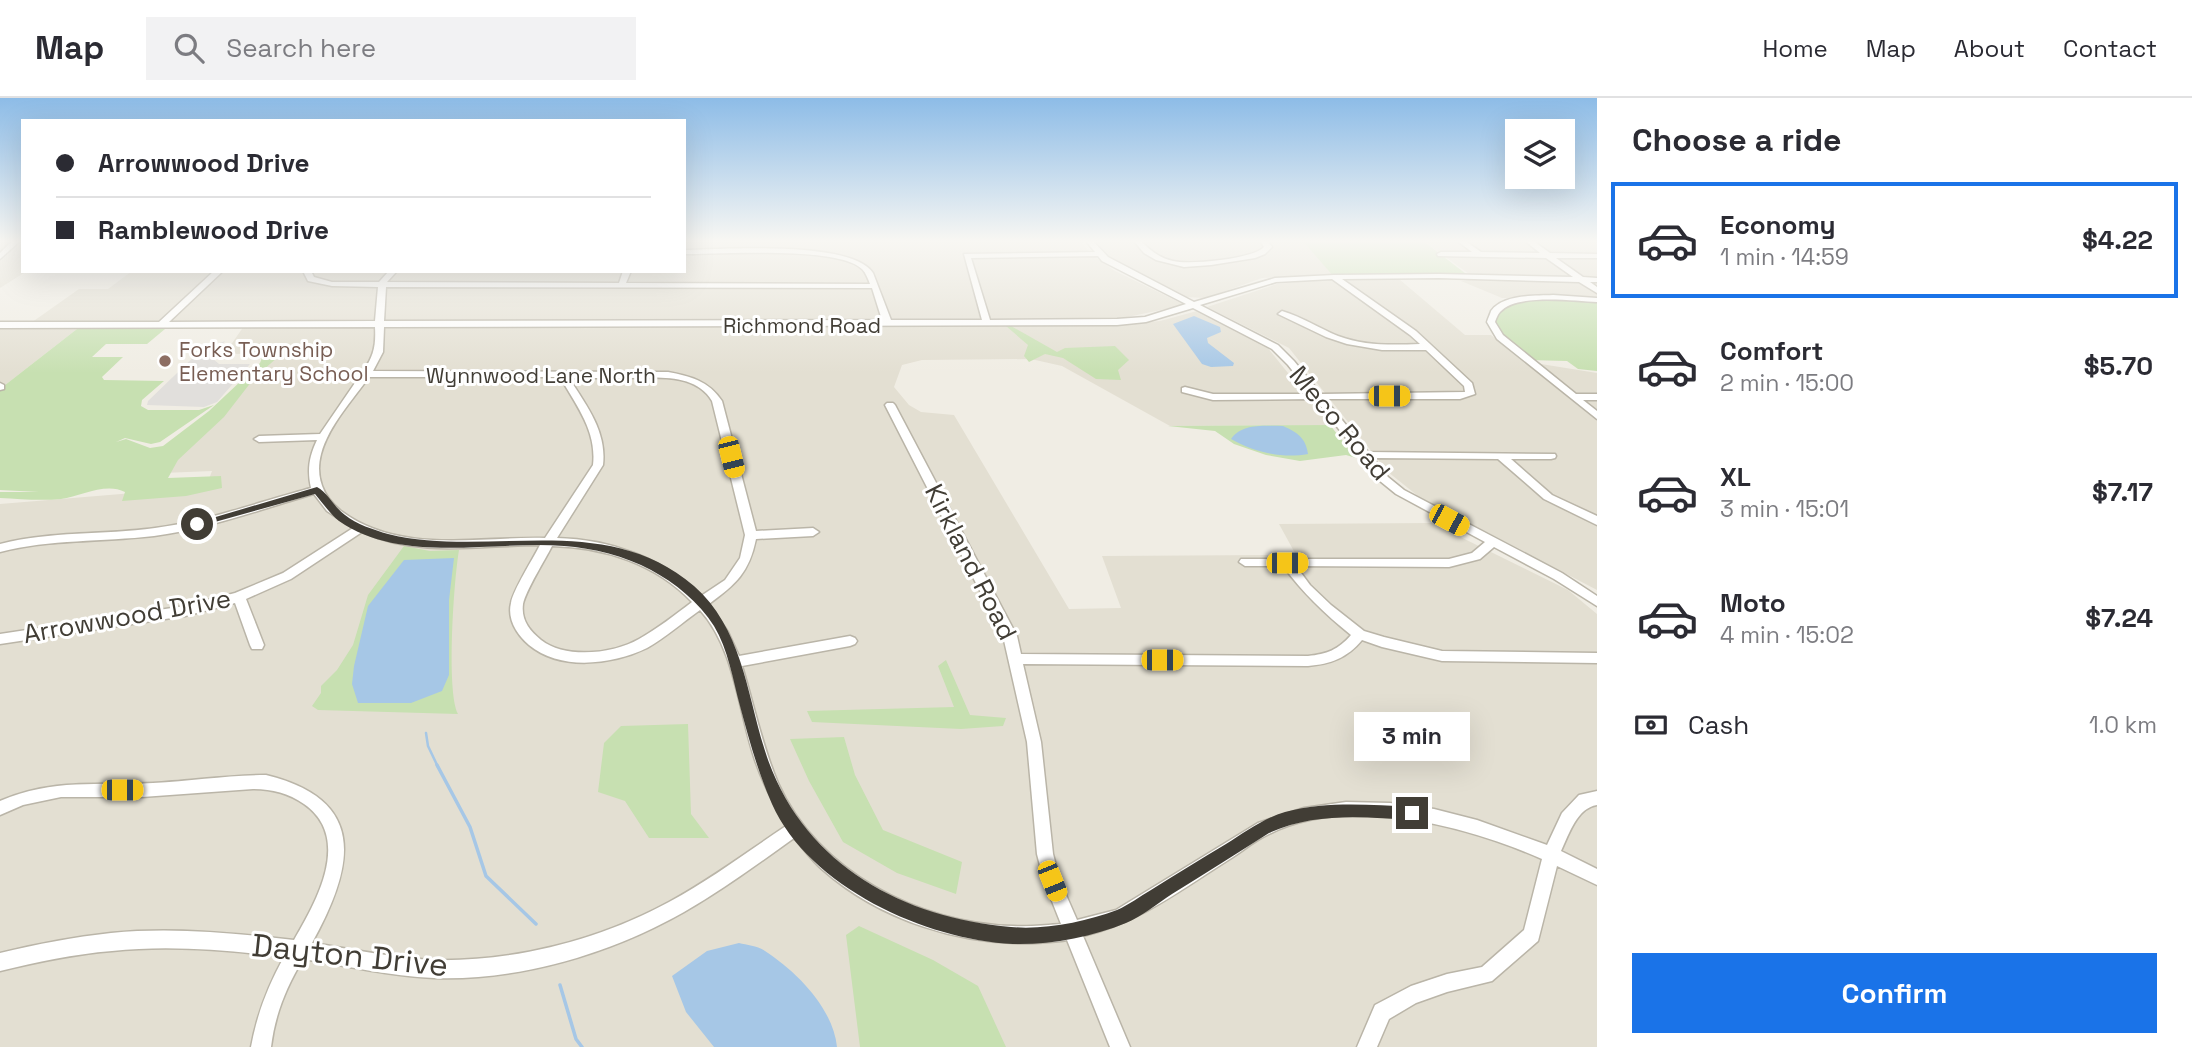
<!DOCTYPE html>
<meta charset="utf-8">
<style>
:root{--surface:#fff;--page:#f2f2f3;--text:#2b2b33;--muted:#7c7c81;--line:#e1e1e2;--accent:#1a73e8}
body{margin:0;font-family:"Space Grotesk",sans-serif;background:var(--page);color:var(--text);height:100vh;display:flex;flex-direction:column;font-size:26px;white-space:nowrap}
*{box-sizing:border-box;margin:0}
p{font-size:23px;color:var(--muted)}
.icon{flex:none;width:38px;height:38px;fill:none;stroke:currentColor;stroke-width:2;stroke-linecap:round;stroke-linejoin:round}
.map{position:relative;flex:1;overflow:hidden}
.panel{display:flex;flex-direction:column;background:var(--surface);width:595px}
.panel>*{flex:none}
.banner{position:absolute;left:21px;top:21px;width:665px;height:154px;border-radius:0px;box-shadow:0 7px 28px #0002;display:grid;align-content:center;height:154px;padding:0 35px;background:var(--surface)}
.fabs{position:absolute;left:1505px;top:21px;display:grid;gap:14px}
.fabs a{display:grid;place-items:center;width:70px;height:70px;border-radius:0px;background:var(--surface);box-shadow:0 7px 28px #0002;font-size:35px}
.end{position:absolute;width:32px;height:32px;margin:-16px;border:9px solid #413d35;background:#fff;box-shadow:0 0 0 4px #fff}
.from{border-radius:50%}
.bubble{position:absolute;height:49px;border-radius:0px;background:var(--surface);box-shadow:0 7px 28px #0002;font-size:23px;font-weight:800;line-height:49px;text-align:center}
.car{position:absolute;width:21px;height:42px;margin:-21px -10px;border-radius:9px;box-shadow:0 0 5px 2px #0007;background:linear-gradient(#f5c518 24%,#345 0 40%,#f5c518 0 76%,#345 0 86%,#f5c518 0)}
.banner b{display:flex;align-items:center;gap:24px;height:66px;font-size:26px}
.banner b+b{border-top:2px solid var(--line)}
.banner i{width:18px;height:18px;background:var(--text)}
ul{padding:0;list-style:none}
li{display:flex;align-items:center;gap:21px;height:116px;margin:0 14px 10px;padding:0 21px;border:4px solid transparent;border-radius:0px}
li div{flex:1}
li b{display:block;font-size:26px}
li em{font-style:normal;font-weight:800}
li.current{border-color:var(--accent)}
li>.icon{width:63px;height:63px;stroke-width:1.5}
h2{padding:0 35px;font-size:32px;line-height:84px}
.pay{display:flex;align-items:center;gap:18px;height:77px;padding:0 35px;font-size:26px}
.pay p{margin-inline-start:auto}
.action{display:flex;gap:14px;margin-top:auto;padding:14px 35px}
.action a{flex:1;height:80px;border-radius:0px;background:var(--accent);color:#fff;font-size:28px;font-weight:800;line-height:80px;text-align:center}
header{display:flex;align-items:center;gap:42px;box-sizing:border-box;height:98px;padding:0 35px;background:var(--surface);border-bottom:2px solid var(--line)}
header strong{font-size:33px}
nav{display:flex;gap:38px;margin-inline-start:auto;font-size:24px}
.search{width:490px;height:63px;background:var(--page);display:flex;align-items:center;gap:18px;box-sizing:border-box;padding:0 24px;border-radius:0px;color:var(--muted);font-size:26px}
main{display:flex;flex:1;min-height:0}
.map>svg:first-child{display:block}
.residential{fill:#e3dfd2}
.green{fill:#c7e0b1}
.parking{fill:#e1dfdc}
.water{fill:#a6c7e6}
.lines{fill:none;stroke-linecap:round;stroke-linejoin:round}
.stream-far1{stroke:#a6c7e6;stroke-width:2.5}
.stream{stroke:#a6c7e6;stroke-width:3.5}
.minor-casing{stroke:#bab5a8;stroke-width:3}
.minor{fill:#fff;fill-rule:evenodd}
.route{fill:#413d35}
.education-dot{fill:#8d6e63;stroke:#fff;stroke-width:2.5}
.labels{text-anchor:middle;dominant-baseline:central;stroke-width:6;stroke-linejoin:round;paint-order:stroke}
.far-street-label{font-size:21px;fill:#413d35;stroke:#fff}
.far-education-label{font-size:21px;fill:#785e54;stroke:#fff;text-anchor:start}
.street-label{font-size:26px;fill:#413d35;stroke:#fff}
.near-street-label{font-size:32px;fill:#413d35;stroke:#fff}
</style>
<header>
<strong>Map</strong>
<div class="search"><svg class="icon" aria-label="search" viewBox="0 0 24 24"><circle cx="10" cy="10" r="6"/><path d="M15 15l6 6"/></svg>Search here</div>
<nav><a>Home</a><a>Map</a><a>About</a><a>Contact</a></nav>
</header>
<main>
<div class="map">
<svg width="1597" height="949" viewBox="0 0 1597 949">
<rect width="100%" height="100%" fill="#f0ede4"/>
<!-- residential -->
<g class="residential">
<polygon points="0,142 23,142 23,173 27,173 0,190"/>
<polygon points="684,142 1080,142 1092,157 1115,173 1185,207 1113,222 28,227 79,191 108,191 132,173 684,173"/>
<polygon points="1094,142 1302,142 1332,176 1262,180 1206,200 1185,199 1109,160"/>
<polygon points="1422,142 1597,142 1597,199 1502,200 1461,183 1476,181"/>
<polygon points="1399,181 1465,237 1491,237 1597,323 1597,492 1418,398 1388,374 1289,250 1207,209 1277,186 1318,182"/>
<polygon points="1197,213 1267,249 1330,327 1170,328 1062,268 1031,261 922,262 902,267 894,289 909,307 921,314 954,317 1069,511 1121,510 1102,458 1296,457 1279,426 1432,425 1568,492 1597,516 1597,949 0,949 0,406 206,389 212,373 163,375 274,255 230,256 228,251 244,228 1112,227 1160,223"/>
<polygon points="0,229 73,229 77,231 0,291"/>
<polygon points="1541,266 1597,275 1597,311"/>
</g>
<!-- green -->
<g class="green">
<polygon points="1302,142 1422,142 1470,179 1334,179"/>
<polygon points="1541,201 1597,202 1597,273 1578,271 1567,263 1528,262 1500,239 1491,218 1505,206"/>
<polygon points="1006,228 1011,228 1057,254 1065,250 1115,248 1129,262 1118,272 1121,282 1096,281 1063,260 1045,256 1029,264 1024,258 1028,247"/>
<path d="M77,231H165L147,246H106L92,259H123L102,279L104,282L164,283L142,302L141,308L148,312H199L214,307L160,344L151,346L125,340L116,344L126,341L150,350L163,348L209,313L260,265L263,257L278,252L285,253L255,279L224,319L178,362L168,380L221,378L222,390L186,398L122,403L125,394C106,384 81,398 61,401C41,403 20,401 0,400V394H39L0,392V291Z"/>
<polygon points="1330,327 1356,360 1346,357 1300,363 1266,357 1234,346 1215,333 1168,328"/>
<path d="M404,448L430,453L459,452C454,481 446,592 458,616L318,612L312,608L321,595V588L337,572L353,547L368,497Z"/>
<polygon points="946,562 970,617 1006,620 1003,628 961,631 812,624 807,613 954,609 938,568"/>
<polygon points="688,626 691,716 709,740 649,740 625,703 598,694 604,645 621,628"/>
<polygon points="844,639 855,677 883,732 962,764 956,796 897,775 843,744 809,683 790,641"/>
<polygon points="859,828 933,862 978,888 1006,949 860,949 846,837"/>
</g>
<!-- parking -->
<polygon class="parking" points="225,243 213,261 219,266 250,266 217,304 204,309 147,307 148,303 201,252"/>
<!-- water -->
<g class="water">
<polygon points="1194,218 1220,229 1221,234 1207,240 1208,245 1234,265 1233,268 1211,269 1202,266 1173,226"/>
<path d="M1283,328C1297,334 1306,340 1308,356C1282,361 1254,354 1231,341C1242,325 1265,328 1283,328Z"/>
<polygon points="454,460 449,502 449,577 442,593 411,605 358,605 352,586 354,568 368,508 404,462"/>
<path d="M739,845C747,847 758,848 765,853C797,874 833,910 837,949H714L686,914L672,878L707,853Z"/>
</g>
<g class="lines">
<!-- stream-far1 -->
<polyline class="stream-far1" points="426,635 428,648 438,669"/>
<!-- stream -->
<g class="stream">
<polyline points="437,667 470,729 486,778 536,826"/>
<polyline points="560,887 576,941 582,949"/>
</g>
<!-- minor casing -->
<g class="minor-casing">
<g id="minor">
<polygon points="13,142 21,142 0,161 0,155"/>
<path d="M1085,142H1092L1108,159L1194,204L1275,180L1334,177L1439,176L1573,179L1546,160L1438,158L1437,156L1441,154H1472L1456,142H1464L1481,154L1540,155L1524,142H1532L1550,155L1597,156V160H1556L1583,179L1597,180V184H1590L1597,189V195L1579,184L1439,180L1342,181L1416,233L1472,285L1475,296L1460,301H1325L1368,354L1555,356L1556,358L1555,360L1551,361H1511L1552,397L1597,418V427L1544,401L1498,361L1373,360L1388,379L1404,392L1562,475L1597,498V508L1554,481L1494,449L1480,461L1449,469L1296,468L1310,487L1331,507L1364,533L1384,539L1442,553L1597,555V565L1442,563L1382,549L1362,542C1347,560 1331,566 1308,568L1023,566L1041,644L1053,756L1060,783L1077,822L1116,812L1258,725L1304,710L1346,704L1390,705L1434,711L1477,722L1547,747L1562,715L1579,697L1597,693V707C1577,710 1569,736 1561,753L1597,771V787L1557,768L1538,843L1492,883L1447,894L1416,905L1389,921L1377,949H1357L1375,907L1411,888L1447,876L1482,869L1524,832L1542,761C1466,728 1348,696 1269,736C1256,742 1245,751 1233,759C1185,789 1139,825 1083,838L1130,949H1110L1067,842C1057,844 1046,844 1035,845C961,848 880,822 823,772C812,763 804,751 794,740C758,766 722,792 684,814C610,856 519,883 434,880C390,878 346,868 303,861C286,890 275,916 271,949H251C257,916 268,888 284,859C227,852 169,847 112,853C74,856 37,864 0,873V855C37,846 74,839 111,835C172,829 233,835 294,842C316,804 353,740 304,706C288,695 272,691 253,691L142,699H61L23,707L0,717V703C54,680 97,688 153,685C191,683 228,677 266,677C369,702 354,769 312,845C352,851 393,860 433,862C514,864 599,842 669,804C710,782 747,754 786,728C773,705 762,684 754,659C738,611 735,551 700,512C683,524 665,540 647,550C612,567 560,573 529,547C517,537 507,521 511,505C513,492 533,461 540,447C481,447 418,460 362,434L291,481L246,501L264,547L262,551H252L250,547L235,505L185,518L0,546V536L185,508L235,495L283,475L353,430L327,413L314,396C261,411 208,431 154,438C102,444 51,441 0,454V446C51,433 103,437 155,430C208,423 259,404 311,390C307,372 309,359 317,342L259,344L254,341L259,338L320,336L359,279H311L306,276L311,273H363C374,258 376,247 375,229L0,230V224H159L214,173H223L169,224L375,223L378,189L332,188L308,183L303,173H311L314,179L332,184H379L389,173H397L387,184L619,185L623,173H631L626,185L870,186C868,181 866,175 862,171C838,148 720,156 684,156V152C723,151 852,142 873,175L891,222H982L964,156L1095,154ZM1098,158L1102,163L1186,206L1145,219L1117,221L990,222L971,160ZM1332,181L1410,237L1420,246C1392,247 1364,248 1338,238C1319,230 1302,219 1282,213L1278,216L1326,239L1347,246L1382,252H1426L1464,288L1465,294L1321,296L1294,263L1278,247L1200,207L1276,184ZM386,189L872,190L882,222L384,223ZM1193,210L1272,251L1288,267L1311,296H1213L1185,289L1182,290V294L1213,302L1315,301L1380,383L1396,396L1485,444L1472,455L1449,461H1241L1239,464L1245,468H1283C1303,495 1325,516 1351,537C1338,552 1327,556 1308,558L1021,556L1017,538L895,307L893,305H887L885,307L1003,538L1027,644L1037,756L1044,783L1061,826C1045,827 1029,829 1013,828C919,826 817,773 778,685C762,648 754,607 742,568L850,548L855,546L857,543L855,540L850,538L739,558L728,534L709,506C736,486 749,475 756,441L813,438L819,434L813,430L756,433L722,303C709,283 690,278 668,274L373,273L383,254L384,229L1117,227L1146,224ZM369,279H560C576,307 597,333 593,367L545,440C478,438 400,457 341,413C323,399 315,379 321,356C329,327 352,303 369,279ZM569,280C588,280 606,280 625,280C654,280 695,274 712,303L745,437L740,460L725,482L701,498C664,460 609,441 557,440L603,367C607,333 586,307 569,280ZM552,448C604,449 656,466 692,504C675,517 657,531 639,541C613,556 565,561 541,542C529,532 521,522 523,506C526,492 545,462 552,448Z"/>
<path d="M1133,142H1140C1150,152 1159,160 1173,163C1190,167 1253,161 1264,149L1260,142H1267L1272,149L1265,156L1255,160L1211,167L1184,169L1156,162L1144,155Z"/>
<path d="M1553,197L1597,200V204C1574,203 1516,195 1500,214C1498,216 1496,221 1495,224L1503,237L1576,296H1597V302H1583L1597,313V321L1497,241L1487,224C1487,223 1491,214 1491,213C1503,196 1535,198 1553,197Z"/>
<polygon points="0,285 4,287 4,291 0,292"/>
</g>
</g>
<!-- minor -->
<use href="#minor" class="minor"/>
</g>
<!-- sky -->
<linearGradient id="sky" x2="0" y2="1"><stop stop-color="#8dbce7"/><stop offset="0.52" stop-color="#f8f7f3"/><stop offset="1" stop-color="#f8f7f3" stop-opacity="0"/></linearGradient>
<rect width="1597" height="275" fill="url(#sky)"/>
<!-- route -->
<path class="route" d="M317,389C328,395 334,409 345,417C356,426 374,432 388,436C489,461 604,411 694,488C744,532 747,600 767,659C804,766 902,820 1011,829C1045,832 1085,824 1117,812C1129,807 1140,798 1151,792C1176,776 1201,761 1226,746C1245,734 1264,720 1285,714C1328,703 1369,707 1412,709L1420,715L1412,722C1363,719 1315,714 1269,735C1237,755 1205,776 1172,796C1157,806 1142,818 1126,825C1092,839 1050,847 1013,846C926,842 809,789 772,706C758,674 749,642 740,608C733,582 728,551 714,528C699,504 675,485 651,472C625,458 593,450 564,448C492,442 403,467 339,423C330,416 322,404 315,396L197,429L192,426Z"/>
<!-- markers -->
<circle class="education-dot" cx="165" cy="263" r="7"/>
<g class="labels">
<!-- far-street labels -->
<g class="far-street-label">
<text x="802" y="227">Richmond Road</text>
<text x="541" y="277">Wynnwood Lane North</text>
</g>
<!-- far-education labels -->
<g class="far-education-label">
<text x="179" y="251">Forks Township<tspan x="179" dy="24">Elementary School</tspan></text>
</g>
<!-- street labels -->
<g class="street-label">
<text transform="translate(1340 325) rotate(50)">Meco Road</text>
<text transform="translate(971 464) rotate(63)">Kirkland Road</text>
<text transform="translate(127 518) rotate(-10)">Arrowwood Drive</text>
</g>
<!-- near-street labels -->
<g class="near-street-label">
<text transform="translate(350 857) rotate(6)">Dayton Drive</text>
</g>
</g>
</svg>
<div class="fabs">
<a><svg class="icon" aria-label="layers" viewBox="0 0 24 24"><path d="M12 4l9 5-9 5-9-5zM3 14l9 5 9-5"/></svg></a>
</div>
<i class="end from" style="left:197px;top:426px"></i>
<i class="end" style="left:1412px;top:715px"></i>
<div class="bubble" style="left:1354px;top:614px;width:116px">3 min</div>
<i class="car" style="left:1389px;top:298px;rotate:90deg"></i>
<i class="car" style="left:731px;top:359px;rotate:166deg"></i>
<i class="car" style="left:1449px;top:422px;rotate:118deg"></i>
<i class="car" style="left:1287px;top:465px;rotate:90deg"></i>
<i class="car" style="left:1162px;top:562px;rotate:90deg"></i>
<i class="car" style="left:122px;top:692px;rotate:90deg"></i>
<i class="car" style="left:1052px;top:783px;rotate:158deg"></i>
<div class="banner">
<b><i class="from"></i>Arrowwood Drive</b>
<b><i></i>Ramblewood Drive</b>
</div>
</div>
<section class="panel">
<h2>Choose a ride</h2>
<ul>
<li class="current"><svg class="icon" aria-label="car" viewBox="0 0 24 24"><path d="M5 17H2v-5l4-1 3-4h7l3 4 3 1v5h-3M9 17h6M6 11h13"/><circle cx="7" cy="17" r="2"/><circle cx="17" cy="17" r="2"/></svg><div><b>Economy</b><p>1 min · 14:59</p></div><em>$4.22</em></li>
<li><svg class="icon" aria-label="car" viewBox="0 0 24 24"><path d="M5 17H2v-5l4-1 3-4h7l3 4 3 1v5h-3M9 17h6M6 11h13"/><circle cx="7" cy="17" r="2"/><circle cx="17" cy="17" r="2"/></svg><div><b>Comfort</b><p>2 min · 15:00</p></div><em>$5.70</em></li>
<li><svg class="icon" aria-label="car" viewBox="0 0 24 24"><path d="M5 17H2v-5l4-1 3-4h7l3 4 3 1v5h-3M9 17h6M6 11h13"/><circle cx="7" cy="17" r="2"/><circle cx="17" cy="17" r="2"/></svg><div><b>XL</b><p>3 min · 15:01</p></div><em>$7.17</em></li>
<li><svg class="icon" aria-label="car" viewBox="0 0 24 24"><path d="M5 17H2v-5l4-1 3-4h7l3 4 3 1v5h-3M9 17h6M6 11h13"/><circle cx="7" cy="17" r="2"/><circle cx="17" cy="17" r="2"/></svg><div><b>Moto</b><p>4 min · 15:02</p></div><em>$7.24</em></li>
</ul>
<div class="pay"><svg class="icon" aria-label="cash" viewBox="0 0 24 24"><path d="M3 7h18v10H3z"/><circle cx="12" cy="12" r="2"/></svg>Cash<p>1.0 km</p></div>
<div class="action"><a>Confirm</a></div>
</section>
</main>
